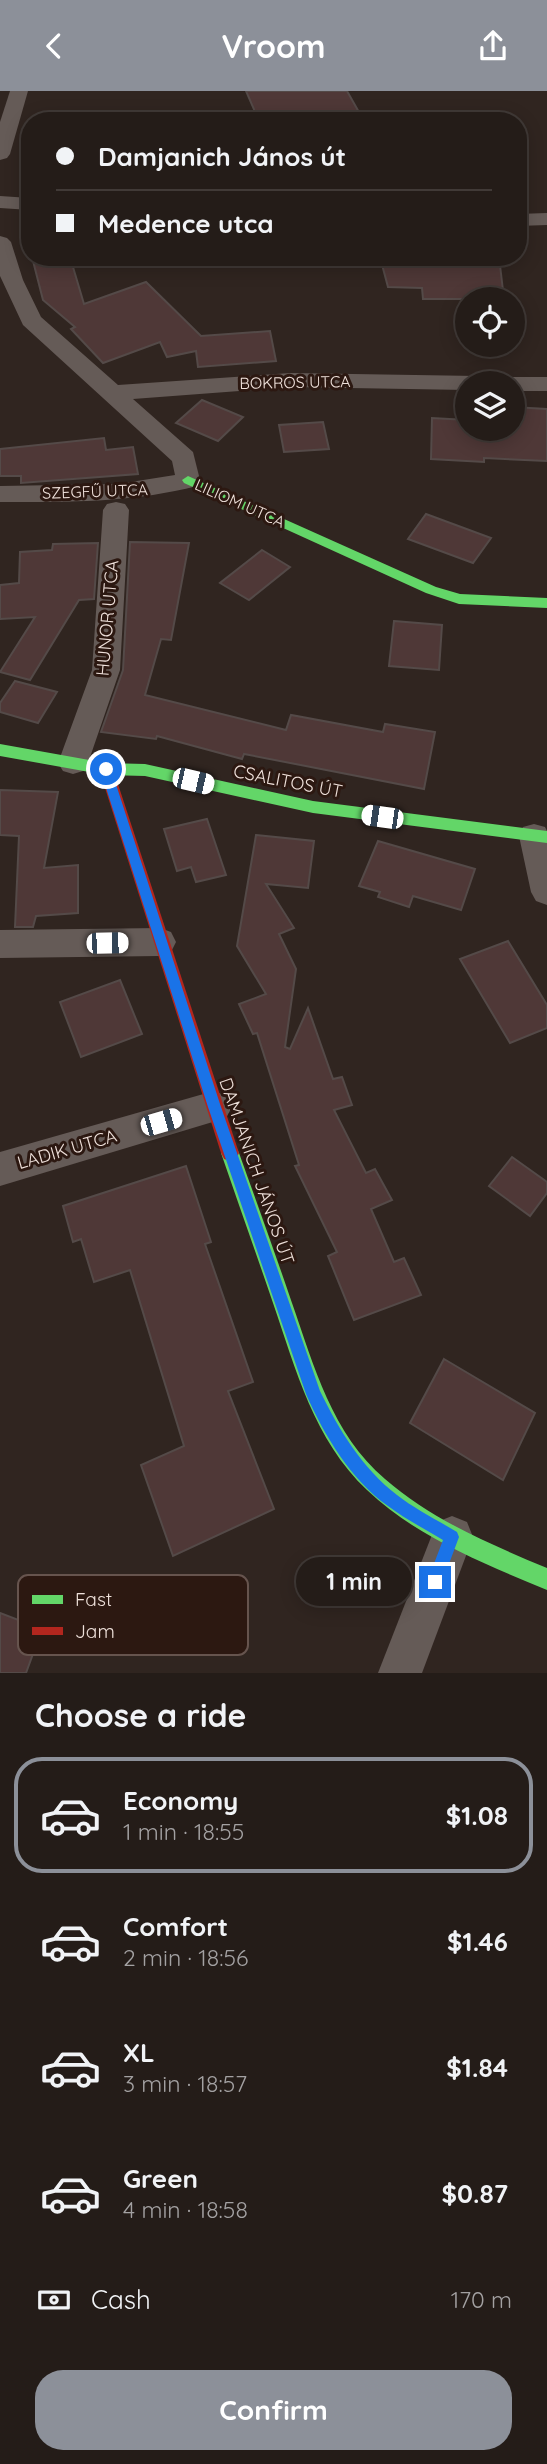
<!DOCTYPE html>
<meta charset="utf-8">
<style>
:root{--surface:#241c18;--page:#302925;--text:#f1f3f6;--muted:#a3a1a2;--line:#413a37;--accent:#8c9099}
body{margin:0;font-family:Quicksand,sans-serif;background:var(--page);color:var(--text);height:100vh;display:flex;flex-direction:column;font-size:26px;white-space:nowrap}
*{box-sizing:border-box;margin:0}
p{font-size:23px;color:var(--muted)}
.icon{flex:none;width:38px;height:38px;fill:none;stroke:currentColor;stroke-width:2;stroke-linecap:round;stroke-linejoin:round}
.map{position:relative;height:1582px;overflow:hidden}
.drawer{display:flex;flex-direction:column;background:var(--surface);flex:1}
.drawer>*{flex:none}
.banner{position:absolute;left:21px;top:21px;width:506px;height:154px;border-radius:28px;box-shadow:0 4px 18px #0003,0 0 0 2px var(--line);display:grid;align-content:center;height:154px;padding:0 35px;background:var(--surface)}
.tools{position:absolute;left:455px;top:196px;display:grid;gap:14px}
.tools a{display:grid;place-items:center;width:70px;height:70px;border-radius:50%;background:var(--surface);box-shadow:0 4px 18px #0003,0 0 0 2px var(--line);font-size:35px}
.end{position:absolute;width:32px;height:32px;margin:-16px;border:9px solid #1a73e8;background:#fff;box-shadow:0 0 0 4px #fff}
.from{border-radius:50%}
.bubble{position:absolute;height:49px;border-radius:24px;background:var(--surface);box-shadow:0 4px 18px #0003,0 0 0 2px var(--line);font-size:23px;font-weight:800;line-height:49px;text-align:center}
.car{position:absolute;width:21px;height:42px;margin:-21px -10px;border-radius:9px;box-shadow:0 0 5px 2px #0007;background:linear-gradient(#fff 24%,#345 0 40%,#fff 0 76%,#345 0 86%,#fff 0)}
.banner b{display:flex;align-items:center;gap:24px;height:66px;font-size:26px}
.banner b+b{border-top:2px solid var(--line)}
.banner i{width:18px;height:18px;background:var(--text)}
ul{padding:0;list-style:none}
li{display:flex;align-items:center;gap:21px;height:116px;margin:0 14px 10px;padding:0 21px;border:4px solid transparent;border-radius:28px}
li div{flex:1}
li b{display:block;font-size:26px}
li em{font-style:normal;font-weight:800}
li.current{border-color:var(--accent)}
li>.icon{width:63px;height:63px;stroke-width:1.5}
h2{padding:0 35px;font-size:32px;line-height:84px}
.pay{display:flex;align-items:center;gap:18px;height:77px;padding:0 35px;font-size:26px}
.pay p{margin-inline-start:auto}
.primary-button{display:flex;gap:14px;margin-top:auto;padding:14px 35px}
.primary-button a{flex:1;height:80px;border-radius:28px;background:var(--accent);color:#fff;font-size:28px;font-weight:800;line-height:80px;text-align:center}
header{display:flex;justify-content:space-between;align-items:center;height:91px;padding:0 35px;background:var(--accent);color:#fff;font-size:32px;font-weight:800}
.map>svg:first-child{display:block}
.building{fill:#4f3837;stroke:#544a48;stroke-width:2}
.lines{fill:none;stroke-linecap:round;stroke-linejoin:round}
.street{fill:#655b57;fill-rule:evenodd}
.fast{fill:#63d668;fill-rule:evenodd}
.jam{fill:#b3261e;fill-rule:evenodd}
.route{fill:#1a73e8}
.labels{text-anchor:middle;dominant-baseline:central;stroke-width:6;stroke-linejoin:round;paint-order:stroke}
.far-street-label{font-size:16px;fill:#efe1db;stroke:#2c1811}
.street-label{font-size:18px;fill:#efe1db;stroke:#2c1811}
.key{fill:#2c1811;stroke:#66544e;stroke-width:2}
.key-label{font-size:19px;fill:#efe1db}
</style>
<header><svg class="icon" aria-label="back" viewBox="0 0 24 24"><path d="M15 5l-7 7 7 7"/></svg>Vroom<svg class="icon" aria-label="share" viewBox="0 0 24 24"><path d="M12 15V3M7 8l5-5 5 5M5 13v7h14v-7"/></svg></header>
<div class="map">
<svg width="547" height="1582" viewBox="0 0 547 1582">
<rect width="100%" height="100%" fill="#302520"/>
<!-- building -->
<g class="building">
<polygon points="246,0 347,0 364,30 259,30"/>
<polygon points="32,166 70,166 84,213 146,191 201,245 270,240 276,270 198,276 196,260 167,266 160,251 103,272 71,238 75,236 43,209"/>
<polygon points="380,166 499,166 504,208 423,208 422,197 388,196"/>
<polygon points="202,309 243,326 218,350 176,332"/>
<polygon points="513,316 547,318 547,370 484,367 484,371 431,368 432,327 467,329 467,338 513,338"/>
<polygon points="323,331 329,358 284,361 279,334"/>
<polygon points="104,347 106,359 133,356 138,383 21,392 21,385 0,385 0,358"/>
<polygon points="426,423 491,447 473,472 408,448"/>
<polygon points="130,451 189,452 171,549 161,548 145,604 286,639 291,624 383,641 385,633 435,641 424,698 244,663 242,668 157,645 156,648 101,641 123,579"/>
<polygon points="98,452 94,508 79,509 30,589 0,581 35,526 0,528 0,494 19,492 20,461 52,459 53,453"/>
<polygon points="262,459 290,476 249,509 220,492"/>
<polygon points="394,530 442,534 439,579 389,575"/>
<polygon points="15,590 57,601 38,632 0,621 0,612"/>
<polygon points="0,699 58,701 44,777 78,774 78,822 36,825 33,836 15,836 19,745 0,744"/>
<polygon points="207,728 226,784 196,791 191,776 177,780 164,738"/>
<polygon points="256,744 314,750 308,797 266,793 294,837 279,843 296,878 285,956 290,958 308,917 333,988 342,986 352,1014 334,1019 366,1082 375,1078 392,1109 371,1118 394,1171 404,1167 421,1204 354,1229 328,1165 337,1161 295,1075 299,1074 257,942 253,943 239,913 266,903 237,855"/>
<polygon points="378,750 475,778 461,819 413,805 409,816 378,806 380,801 359,795"/>
<polygon points="508,850 547,914 547,937 510,952 460,868"/>
<polygon points="120,889 142,943 81,966 60,911"/>
<polygon points="512,1066 547,1091 547,1102 530,1125 489,1095"/>
<polygon points="186,1075 211,1151 205,1153 253,1291 228,1300 274,1418 173,1465 141,1374 184,1355 130,1179 94,1191 81,1148 73,1151 63,1115"/>
<polygon points="444,1268 535,1322 503,1389 410,1332"/>
<polygon points="0,1522 42,1538 26,1582 0,1582"/>
</g>
<g class="lines">
<!-- street -->
<g class="street">
<polygon points="10,0 28,0 10,63 7,67 0,69 0,31"/>
<polygon points="0,105 30,107 30,119 0,117"/>
<polygon points="547,122 547,134 518,135 518,123"/>
<path d="M0,145L7,147L11,151L23,189L41,226L118,294L291,282L477,285L485,287L489,292H467V299L291,296L133,308L193,361L200,389L197,395C131,412 67,411 0,411V395L118,393L175,384L172,370L23,234L0,185Z"/>
<polygon points="513,286 547,286 547,300 513,300 513,292 502,292 505,288"/>
<polygon points="116,411 125,413 129,419 120,579 88,672 83,680 73,683 63,680 58,672 92,579 103,419 107,413"/>
<polygon points="534,733 545,736 547,740 547,814 536,810 531,801 519,745 523,736"/>
<polygon points="160,837 171,841 176,851 171,861 160,865 0,867 0,839"/>
<polygon points="214,1000 226,1005 232,1016 226,1027 0,1095 0,1061"/>
<polygon points="452,1425 467,1431 473,1446 422,1582 378,1582 437,1431"/>
</g>
<!-- fast -->
<g class="fast">
<polygon points="188,385 436,496 460,503 547,507 547,517 459,513 426,502 184,392 182,389"/>
<polygon points="0,653 106,672 145,673 313,710 547,740 547,752 313,722 145,685 106,684 0,665"/>
<path d="M230,1054L236,1056L239,1062C257,1112 275,1162 292,1212C314,1275 332,1343 385,1388C432,1429 490,1453 547,1477V1499C485,1473 416,1446 367,1399C314,1349 296,1279 273,1212C256,1162 238,1112 221,1062L224,1056Z"/>
</g>
<!-- jam -->
<polygon class="jam" points="106,672 113,678 239,1062 236,1068 230,1070 224,1068 221,1062 99,678"/>
</g>
<!-- route -->
<path class="route" d="M106,674L111,678L221,1016L320,1300C339,1339 362,1377 397,1404C415,1418 437,1429 457,1441L459,1446L440,1497L435,1499L429,1497L427,1491L443,1449C425,1438 405,1428 388,1415C351,1389 324,1344 306,1303L208,1016L100,678Z"/>
<g class="labels">
<!-- far-street labels -->
<g class="far-street-label">
<text transform="translate(295 291) rotate(-1)">BOKROS UTCA</text>
<text transform="translate(95 400) rotate(-2)">SZEGFŰ UTCA</text>
<text transform="translate(240 412) rotate(24)">LILIOM UTCA</text>
</g>
<!-- street labels -->
<g class="street-label">
<text transform="translate(107 527) rotate(-85)">HUNOR UTCA</text>
<text transform="translate(288 690) rotate(11)">CSALITOS ÚT</text>
<text transform="translate(67 1058) rotate(-16)">LADIK UTCA</text>
<text transform="translate(257 1080) rotate(71)">DAMJANICH JÁNOS ÚT</text>
</g>
</g>
<!-- legend -->
<rect x="18" y="1484" width="230" height="80" rx="10" class="key"/>
<rect x="32" y="1504" width="31" height="9" fill="#63d668"/>
<rect x="32" y="1536" width="31" height="8" fill="#b3261e"/>
<g class="key-label">
<text x="75" y="1515">Fast</text>
<text x="75" y="1547">Jam</text>
</g>
</svg>
<div class="tools">
<a><svg class="icon" aria-label="locate" viewBox="0 0 24 24"><circle cx="12" cy="12" r="6"/><path d="M12 2v4M12 18v4M2 12h4M18 12h4"/></svg></a>
<a><svg class="icon" aria-label="layers" viewBox="0 0 24 24"><path d="M12 4l9 5-9 5-9-5zM3 14l9 5 9-5"/></svg></a>
</div>
<i class="end from" style="left:106px;top:678px"></i>
<i class="end" style="left:435px;top:1491px"></i>
<div class="bubble" style="left:296px;top:1466px;width:116px">1 min</div>
<i class="car" style="left:193px;top:690px;rotate:103deg"></i>
<i class="car" style="left:382px;top:726px;rotate:278deg"></i>
<i class="car" style="left:107px;top:852px;rotate:89deg"></i>
<i class="car" style="left:161px;top:1031px;rotate:74deg"></i>
<div class="banner">
<b><i class="from"></i>Damjanich János út</b>
<b><i></i>Medence utca</b>
</div>
</div>
<section class="drawer">
<h2>Choose a ride</h2>
<ul>
<li class="current"><svg class="icon" aria-label="car" viewBox="0 0 24 24"><path d="M5 17H2v-5l4-1 3-4h7l3 4 3 1v5h-3M9 17h6M6 11h13"/><circle cx="7" cy="17" r="2"/><circle cx="17" cy="17" r="2"/></svg><div><b>Economy</b><p>1 min · 18:55</p></div><em>$1.08</em></li>
<li><svg class="icon" aria-label="car" viewBox="0 0 24 24"><path d="M5 17H2v-5l4-1 3-4h7l3 4 3 1v5h-3M9 17h6M6 11h13"/><circle cx="7" cy="17" r="2"/><circle cx="17" cy="17" r="2"/></svg><div><b>Comfort</b><p>2 min · 18:56</p></div><em>$1.46</em></li>
<li><svg class="icon" aria-label="car" viewBox="0 0 24 24"><path d="M5 17H2v-5l4-1 3-4h7l3 4 3 1v5h-3M9 17h6M6 11h13"/><circle cx="7" cy="17" r="2"/><circle cx="17" cy="17" r="2"/></svg><div><b>XL</b><p>3 min · 18:57</p></div><em>$1.84</em></li>
<li><svg class="icon" aria-label="car" viewBox="0 0 24 24"><path d="M5 17H2v-5l4-1 3-4h7l3 4 3 1v5h-3M9 17h6M6 11h13"/><circle cx="7" cy="17" r="2"/><circle cx="17" cy="17" r="2"/></svg><div><b>Green</b><p>4 min · 18:58</p></div><em>$0.87</em></li>
</ul>
<div class="pay"><svg class="icon" aria-label="cash" viewBox="0 0 24 24"><path d="M3 7h18v10H3z"/><circle cx="12" cy="12" r="2"/></svg>Cash<p>170 m</p></div>
<div class="primary-button"><a>Confirm</a></div>
</section>
